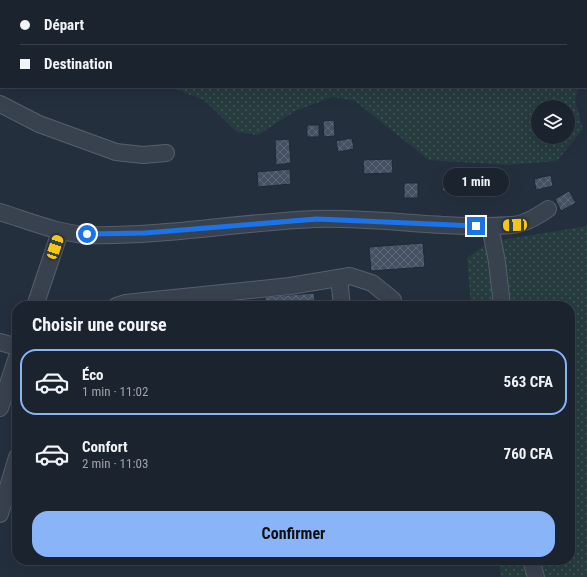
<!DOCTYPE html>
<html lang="fr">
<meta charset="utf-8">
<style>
:root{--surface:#1b232e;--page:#242b36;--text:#f1f3f6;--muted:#a0a4aa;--line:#39404a;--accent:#8ab4f8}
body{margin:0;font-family:"Roboto Condensed",sans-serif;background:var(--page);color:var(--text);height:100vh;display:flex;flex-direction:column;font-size:15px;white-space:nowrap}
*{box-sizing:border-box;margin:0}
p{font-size:13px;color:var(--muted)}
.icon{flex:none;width:22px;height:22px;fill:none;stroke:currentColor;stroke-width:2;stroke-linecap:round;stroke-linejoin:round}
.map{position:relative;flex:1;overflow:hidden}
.panel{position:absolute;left:12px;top:301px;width:563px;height:264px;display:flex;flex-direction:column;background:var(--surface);border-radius:16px;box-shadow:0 4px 16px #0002,0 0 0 1px var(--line)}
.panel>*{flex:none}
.banner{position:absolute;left:0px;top:0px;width:587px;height:88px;box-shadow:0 4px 16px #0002,0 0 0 1px var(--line);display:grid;align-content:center;height:88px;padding:0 20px;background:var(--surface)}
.tools{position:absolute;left:531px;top:100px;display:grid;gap:8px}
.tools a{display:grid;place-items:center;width:44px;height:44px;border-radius:50%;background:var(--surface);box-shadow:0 4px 16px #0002,0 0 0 1px var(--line);font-size:20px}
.end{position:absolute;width:18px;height:18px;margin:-9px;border:5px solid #1a73e8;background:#fff;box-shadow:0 0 0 2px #fff}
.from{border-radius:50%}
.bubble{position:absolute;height:28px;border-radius:14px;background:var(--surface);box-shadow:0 4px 16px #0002,0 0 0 1px var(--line);font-size:13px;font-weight:700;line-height:28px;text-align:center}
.car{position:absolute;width:12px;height:24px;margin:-12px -6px;border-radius:5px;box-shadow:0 0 3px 1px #0007;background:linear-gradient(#f5c518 24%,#345 0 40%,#f5c518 0 76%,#345 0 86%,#f5c518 0)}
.banner b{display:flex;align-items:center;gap:14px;height:38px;font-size:15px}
.banner b+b{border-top:1px solid var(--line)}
.banner i{width:10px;height:10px;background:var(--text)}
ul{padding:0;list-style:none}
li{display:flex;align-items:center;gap:12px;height:66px;margin:0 8px 6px;padding:0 12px;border:2px solid transparent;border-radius:16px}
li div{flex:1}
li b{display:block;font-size:15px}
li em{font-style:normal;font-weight:700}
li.on{border-color:var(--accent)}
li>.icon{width:36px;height:36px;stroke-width:1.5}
h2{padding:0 20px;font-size:18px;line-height:48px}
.cta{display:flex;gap:8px;margin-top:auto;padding:8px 20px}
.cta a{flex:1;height:46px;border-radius:16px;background:var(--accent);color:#111;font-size:16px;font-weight:700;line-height:46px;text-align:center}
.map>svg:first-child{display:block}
.grass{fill:url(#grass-dots);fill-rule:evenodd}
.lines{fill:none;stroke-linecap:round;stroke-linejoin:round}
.stream{stroke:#394c67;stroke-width:3.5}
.river{stroke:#394c67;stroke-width:20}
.building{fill:url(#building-cross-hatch);stroke:#1f2835}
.minor-casing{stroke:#565f6c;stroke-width:18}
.minor{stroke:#38414e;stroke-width:16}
.route{stroke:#1a73e8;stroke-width:5}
</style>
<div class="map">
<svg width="587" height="577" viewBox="0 0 587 577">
<defs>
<pattern id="grass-dots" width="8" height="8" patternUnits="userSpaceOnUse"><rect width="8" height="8" fill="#263c3f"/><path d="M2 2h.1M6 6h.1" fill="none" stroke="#435659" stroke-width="1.8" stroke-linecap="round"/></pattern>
<pattern id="building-cross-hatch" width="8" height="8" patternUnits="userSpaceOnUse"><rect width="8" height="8" fill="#455162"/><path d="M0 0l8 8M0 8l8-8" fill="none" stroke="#5d6877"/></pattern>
</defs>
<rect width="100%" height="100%" fill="#242f3e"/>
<!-- grass -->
<g class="grass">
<polygon points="39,0 587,0 587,76 586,1"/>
<path d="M172,87H578L575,101L583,129L557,161L506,165L429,160L355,101L332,97L295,111L258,135L237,132L205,101ZM538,107H568V137H538Z"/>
<polygon points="587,226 587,577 501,577 499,560 570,560 570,306 471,306 467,258 489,242"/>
</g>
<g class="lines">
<!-- stream -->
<g class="stream">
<polyline points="83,0 84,1"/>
<polyline points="367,0 369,1"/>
<polyline points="324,1 325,0"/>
<polyline points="395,1 396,0"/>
</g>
<!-- river -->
<g class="river">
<polyline points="484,0 485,1"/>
<polyline points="586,55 587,55"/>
</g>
</g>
<!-- building -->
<g class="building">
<polygon points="334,120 335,136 324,137 323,121"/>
<rect x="307" y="125" width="12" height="12"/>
<polygon points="352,138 354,149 338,152 336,141"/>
<polygon points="289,139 291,163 276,165 275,140"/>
<polygon points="392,159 393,173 364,174 363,160"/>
<polygon points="290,169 291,184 258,187 257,172"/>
<polygon points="551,175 553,186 536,190 534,179"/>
<polygon points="444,176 457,178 455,193 442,191"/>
<rect x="480" y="176" width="26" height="15"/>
<polygon points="467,181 479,183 478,192 466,191"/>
<rect x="404" y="183" width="14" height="15"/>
<polygon points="569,191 576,203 561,211 555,199"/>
<polygon points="423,243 425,267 371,271 369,247"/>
<polygon points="314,293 316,306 266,306 265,297"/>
</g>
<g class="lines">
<!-- minor casing -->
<g class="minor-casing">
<g id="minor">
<polyline points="0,104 39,124 116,152 143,155 166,153"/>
<path d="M0,212C29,221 57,233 87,235C164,237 240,222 316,219C382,217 447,230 512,225C525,224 538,216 548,209"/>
<polyline points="490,226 497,262 502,306"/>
<polyline points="339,278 342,306"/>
<polyline points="35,306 60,232"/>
<polyline points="116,306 125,303 290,286 350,276 372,283 393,300 393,306"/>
<polyline points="0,342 17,347"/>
<polyline points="0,408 17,357"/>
<polyline points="0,514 17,457"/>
<polyline points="531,560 536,577"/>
</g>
</g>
<!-- minor -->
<use href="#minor" class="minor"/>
</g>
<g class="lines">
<!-- route -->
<polyline class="route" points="87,234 145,233 317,219 476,226"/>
</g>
</svg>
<div class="tools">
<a><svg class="icon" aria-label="layers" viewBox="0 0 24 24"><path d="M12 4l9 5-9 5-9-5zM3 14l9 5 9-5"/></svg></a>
</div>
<i class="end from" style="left:87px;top:234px"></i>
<i class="end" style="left:476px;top:226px"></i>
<div class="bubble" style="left:443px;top:168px;width:66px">1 min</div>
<i class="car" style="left:515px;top:225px;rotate:268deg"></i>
<i class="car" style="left:55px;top:247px;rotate:19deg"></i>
<div class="banner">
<b><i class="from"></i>Départ</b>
<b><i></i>Destination</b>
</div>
<section class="panel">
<h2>Choisir une course</h2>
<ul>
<li class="on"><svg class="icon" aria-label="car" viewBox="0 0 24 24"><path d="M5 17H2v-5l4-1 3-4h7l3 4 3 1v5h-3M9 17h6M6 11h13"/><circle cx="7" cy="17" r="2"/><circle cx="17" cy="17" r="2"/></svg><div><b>Éco</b><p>1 min · 11:02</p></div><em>563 CFA</em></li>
<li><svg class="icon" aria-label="car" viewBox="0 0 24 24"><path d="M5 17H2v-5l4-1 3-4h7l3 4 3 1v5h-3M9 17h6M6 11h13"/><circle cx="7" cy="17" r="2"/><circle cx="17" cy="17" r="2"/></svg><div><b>Confort</b><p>2 min · 11:03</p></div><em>760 CFA</em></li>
</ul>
<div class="cta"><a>Confirmer</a></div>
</section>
</div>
